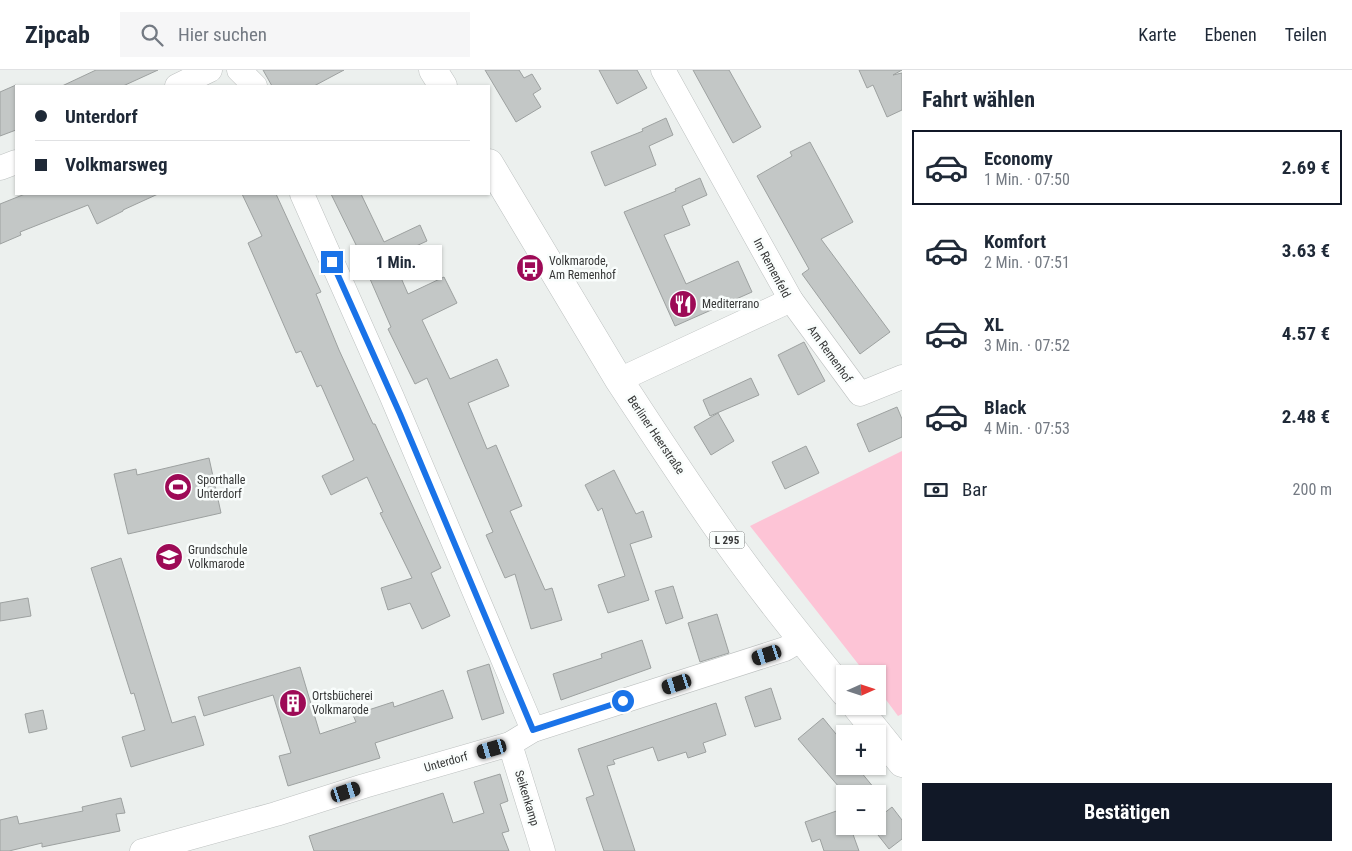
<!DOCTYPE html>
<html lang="de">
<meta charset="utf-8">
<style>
:root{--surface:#fff;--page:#f6f6f7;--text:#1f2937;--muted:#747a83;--line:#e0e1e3;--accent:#111827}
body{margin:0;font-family:"Roboto Condensed",sans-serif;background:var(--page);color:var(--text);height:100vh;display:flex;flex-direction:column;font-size:19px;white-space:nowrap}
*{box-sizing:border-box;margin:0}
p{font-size:16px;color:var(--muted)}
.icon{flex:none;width:28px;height:28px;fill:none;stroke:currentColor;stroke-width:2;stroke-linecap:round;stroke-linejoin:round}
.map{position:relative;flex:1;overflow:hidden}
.drawer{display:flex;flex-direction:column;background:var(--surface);width:450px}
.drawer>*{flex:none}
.hud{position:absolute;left:15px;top:15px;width:475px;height:110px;border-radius:0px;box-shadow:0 1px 4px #0004;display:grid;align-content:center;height:110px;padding:0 20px;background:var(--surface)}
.needle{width:32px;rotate:87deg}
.controls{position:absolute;left:836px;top:595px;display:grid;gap:10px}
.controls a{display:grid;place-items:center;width:50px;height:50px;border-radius:0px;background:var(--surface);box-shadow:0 1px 4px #0004;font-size:25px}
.end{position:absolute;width:22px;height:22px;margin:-11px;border:6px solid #1a73e8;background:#fff;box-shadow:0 0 0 2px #fff}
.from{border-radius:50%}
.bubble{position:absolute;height:35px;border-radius:0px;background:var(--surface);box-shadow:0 1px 4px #0004;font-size:16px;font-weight:700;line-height:35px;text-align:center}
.car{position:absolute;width:15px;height:30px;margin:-15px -8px;border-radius:6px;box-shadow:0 0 4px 1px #0007;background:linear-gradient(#222 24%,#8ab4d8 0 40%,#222 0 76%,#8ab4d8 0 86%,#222 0)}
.hud b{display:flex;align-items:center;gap:18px;height:48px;font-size:19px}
.hud b+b{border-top:1px solid var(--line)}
.hud i{width:12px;height:12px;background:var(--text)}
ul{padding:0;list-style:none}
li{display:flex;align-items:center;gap:15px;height:75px;margin:0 10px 8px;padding:0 10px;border:2px solid transparent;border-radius:0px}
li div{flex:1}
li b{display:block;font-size:19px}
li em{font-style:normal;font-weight:700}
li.selected{border-color:var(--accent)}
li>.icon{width:45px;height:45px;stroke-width:1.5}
h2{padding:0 20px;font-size:22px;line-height:60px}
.pay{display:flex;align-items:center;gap:12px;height:55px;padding:0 20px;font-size:19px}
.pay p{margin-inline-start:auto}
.cta{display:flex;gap:10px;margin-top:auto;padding:10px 20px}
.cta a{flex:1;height:58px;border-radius:0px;background:var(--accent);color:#fff;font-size:20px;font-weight:700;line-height:58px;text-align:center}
header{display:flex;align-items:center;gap:30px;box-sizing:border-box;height:70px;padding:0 25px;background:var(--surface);border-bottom:1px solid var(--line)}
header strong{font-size:24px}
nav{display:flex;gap:28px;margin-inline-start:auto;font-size:18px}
.search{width:350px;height:45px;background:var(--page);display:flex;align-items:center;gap:12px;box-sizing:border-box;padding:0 18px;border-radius:0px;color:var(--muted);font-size:19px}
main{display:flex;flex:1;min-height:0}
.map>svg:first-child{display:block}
.green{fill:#fdc4d6}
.building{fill:#c3c7c6;stroke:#9da1a0}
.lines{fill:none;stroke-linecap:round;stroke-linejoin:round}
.street-casing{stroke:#bdc1c0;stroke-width:25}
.primary-casing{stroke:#bdc1c0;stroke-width:29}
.street{stroke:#fff;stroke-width:24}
.primary{stroke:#fff;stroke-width:28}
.route{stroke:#1a73e8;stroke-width:6}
.labels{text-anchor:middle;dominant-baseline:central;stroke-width:5;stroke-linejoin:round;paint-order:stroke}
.shield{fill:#f9fdfc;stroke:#707272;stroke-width:1}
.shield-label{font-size:11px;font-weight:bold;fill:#363737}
.poi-label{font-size:12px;fill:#363737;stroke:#f9fdfc;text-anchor:start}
.street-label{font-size:12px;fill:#363737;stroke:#f9fdfc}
</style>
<header>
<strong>Zipcab</strong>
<div class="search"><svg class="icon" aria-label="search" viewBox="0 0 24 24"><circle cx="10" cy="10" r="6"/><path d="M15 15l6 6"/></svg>Hier suchen</div>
<nav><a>Karte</a><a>Ebenen</a><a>Teilen</a></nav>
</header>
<main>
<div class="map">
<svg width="902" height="781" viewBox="0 0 902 781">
<rect width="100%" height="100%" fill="#ecf0ee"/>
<!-- green -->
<polygon class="green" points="902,381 902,644 898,646 878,619 878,604 866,604 750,456"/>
<!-- building -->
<g class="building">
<polygon points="96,0 158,0 123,16 62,16"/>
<polygon points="263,0 344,0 314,16 272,16"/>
<polygon points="485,0 519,0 524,8 532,4 541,19 533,24 541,37 516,52"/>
<polygon points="599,0 637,0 647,18 617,34"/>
<polygon points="693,0 729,0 761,57 733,73"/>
<polygon points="859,0 902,0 893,5 902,3 902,40 887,47 873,15 867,18"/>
<polygon points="16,15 16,60 0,66 0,22"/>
<polygon points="666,48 673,65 649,76 656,95 605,116 591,82 643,61 642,59"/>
<polygon points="810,72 853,152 821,169 890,262 860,284 802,204 809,199 757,106 792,86 790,82"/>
<polygon points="700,108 707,125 682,136 690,155 664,165 686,214 738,191 752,222 675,256 624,142 676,121 675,119"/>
<polygon points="25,124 158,124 123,140 123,141 97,154 88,135 20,162 21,165 0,174 0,134"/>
<polygon points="242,124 276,124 321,222 316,224 339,280 373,354 375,354 385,376 441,498 431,503 450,546 422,559 410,533 388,540 381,518 412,508 380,443 383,442 367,407 331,425 322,406 354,390 321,315 317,317 301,281 296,283 248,173 262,166"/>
<polygon points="331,124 361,124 384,172 420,155 427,171 392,187 408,224 444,207 457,233 422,250 450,309 497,289 509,316 468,333 487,379 496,375 522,436 510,441 545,520 552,518 562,550 531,559 515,504 505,508 486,465 493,462 427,308 415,314 388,259 391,257 360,186 361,185"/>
<polygon points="804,272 825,311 798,325 778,285"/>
<polygon points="751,308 759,325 710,346 703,330"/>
<polygon points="897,337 902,349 902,367 869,382 857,354"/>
<polygon points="718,343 734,371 711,385 694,357"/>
<polygon points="806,376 819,403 785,419 772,392"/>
<polygon points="209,388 221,443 128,464 114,404 136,399 137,405"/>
<polygon points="614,400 636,444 643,441 652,467 630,474 649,530 608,543 598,515 625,506 602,438 598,441 585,415"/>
<polygon points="121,488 172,653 195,646 204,675 131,697 122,667 145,660 134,623 131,624 91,498"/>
<polygon points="673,516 683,548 666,554 655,521"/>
<polygon points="28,528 31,546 0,551 0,533"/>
<polygon points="717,544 729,583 700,592 688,553"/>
<polygon points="642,570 651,598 561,630 553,604 602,588 601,584"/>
<polygon points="489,594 504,643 482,650 467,601"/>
<polygon points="300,597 320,664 356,652 353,645 393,632 394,637 443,620 453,648 375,673 380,688 288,716 279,686 291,683 273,625 204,646 198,627"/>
<polygon points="771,618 781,649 755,657 745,627"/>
<polygon points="716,633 726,665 703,673 706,682 688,688 686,682 658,691 653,677 613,690 615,694 607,696 635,781 604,781 586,728 594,725 578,679"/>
<polygon points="43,640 47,659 29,663 25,644"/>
<polygon points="823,648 845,675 845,696 856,696 879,724 845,724 798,669"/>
<polygon points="500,704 508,731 500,734 509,761 502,763 509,781 314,781 309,766 443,723 453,753 484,743 474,712"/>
<polygon points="121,728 125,743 116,744 120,761 42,777 42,773 9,781 0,781 0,750 17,746 19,754 83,741 82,737"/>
<polygon points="892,737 902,750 902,769 889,779 878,765 878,748"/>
<polygon points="845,738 845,756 850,756 859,781 824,781 820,769 812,772 805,752"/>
</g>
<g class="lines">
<!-- street casing -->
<g class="street-casing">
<g id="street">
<polyline points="239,0 255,16"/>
<polyline points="177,16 210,0"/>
<polyline points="0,98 16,92"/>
<polyline points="302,124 392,327 533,660"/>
<polyline points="791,230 860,324 902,307"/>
<polyline points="619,310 791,230 663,0"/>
<polyline points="510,674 543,781"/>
<polyline points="142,781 276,744 364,716 510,674 533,660 785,579 802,569"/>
</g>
</g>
<!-- primary casing -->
<g class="primary-casing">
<g id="primary">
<polyline points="433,0 443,16"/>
<path d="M489,93L619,310C652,360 685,411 720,461C759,517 802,570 845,623"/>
<polyline points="856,636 902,693"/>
</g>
</g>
<!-- street -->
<use href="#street" class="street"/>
<!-- primary -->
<use href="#primary" class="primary"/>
</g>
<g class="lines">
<!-- route -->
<polyline class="route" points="332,192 400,344 533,660 623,631"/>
</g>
<!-- icons -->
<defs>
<g id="bus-disc" transform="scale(1.4375)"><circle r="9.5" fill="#9d0a56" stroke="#f9fdfc"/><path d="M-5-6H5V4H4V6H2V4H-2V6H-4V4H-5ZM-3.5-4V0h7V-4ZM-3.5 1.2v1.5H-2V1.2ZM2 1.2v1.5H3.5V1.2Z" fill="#fff"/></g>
<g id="restaurant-disc" transform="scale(1.4375)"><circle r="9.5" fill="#9d0a56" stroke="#f9fdfc"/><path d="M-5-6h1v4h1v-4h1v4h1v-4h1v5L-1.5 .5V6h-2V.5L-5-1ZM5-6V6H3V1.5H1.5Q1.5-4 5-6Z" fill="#fff"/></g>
<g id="stadium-disc" transform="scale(1.4375)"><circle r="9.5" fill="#9d0a56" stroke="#f9fdfc"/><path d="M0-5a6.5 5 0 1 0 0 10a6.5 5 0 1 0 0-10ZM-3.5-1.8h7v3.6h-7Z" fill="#fff"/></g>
<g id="school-disc" transform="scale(1.4375)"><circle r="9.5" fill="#9d0a56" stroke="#f9fdfc"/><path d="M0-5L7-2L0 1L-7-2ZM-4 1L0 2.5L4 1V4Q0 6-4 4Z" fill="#fff"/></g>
<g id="building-disc" transform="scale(1.4375)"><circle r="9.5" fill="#9d0a56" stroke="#f9fdfc"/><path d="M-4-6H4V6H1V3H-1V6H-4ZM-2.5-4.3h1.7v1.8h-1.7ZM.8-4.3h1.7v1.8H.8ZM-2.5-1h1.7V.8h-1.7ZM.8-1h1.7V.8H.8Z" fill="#fff"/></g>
</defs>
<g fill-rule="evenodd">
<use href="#bus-disc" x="530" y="198"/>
<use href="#restaurant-disc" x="683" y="234"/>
<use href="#stadium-disc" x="178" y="417"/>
<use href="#school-disc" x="169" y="487"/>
<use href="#building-disc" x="293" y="633"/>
</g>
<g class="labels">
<!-- shield labels -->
<rect class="shield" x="709.5" y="461.5" width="35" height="17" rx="4"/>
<g class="shield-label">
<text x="727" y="470">L 295</text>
</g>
<!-- poi labels -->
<g class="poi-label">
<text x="549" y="191">Volkmarode,<tspan x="549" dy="14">Am Remenhof</tspan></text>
<text x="702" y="234">Mediterrano</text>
<text x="197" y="410">Sporthalle<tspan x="197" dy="14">Unterdorf</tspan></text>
<text x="188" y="480">Grundschule<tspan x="188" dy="14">Volkmarode</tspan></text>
<text x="312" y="626">Ortsbücherei<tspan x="312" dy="14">Volkmarode</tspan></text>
</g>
<!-- street labels -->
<g class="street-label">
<text transform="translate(772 198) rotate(62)">Im Remenfeld</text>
<text transform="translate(830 284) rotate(54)">Am Remenhof</text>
<text transform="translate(656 365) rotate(56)">Berliner Heerstraße</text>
<text transform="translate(446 692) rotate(-16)">Unterdorf</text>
<text transform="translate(527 728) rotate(73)">Seikenkamp</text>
</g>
</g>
</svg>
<div class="controls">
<a><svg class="needle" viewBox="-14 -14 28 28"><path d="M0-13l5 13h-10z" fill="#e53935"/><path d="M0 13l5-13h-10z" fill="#747a83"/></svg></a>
<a>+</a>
<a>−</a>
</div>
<i class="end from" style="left:623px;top:631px"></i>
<i class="end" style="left:332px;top:192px"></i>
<div class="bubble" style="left:350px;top:175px;width:92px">1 Min.</div>
<i class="car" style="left:767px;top:585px;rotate:252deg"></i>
<i class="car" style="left:677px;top:614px;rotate:252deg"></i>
<i class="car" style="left:492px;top:679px;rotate:254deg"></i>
<i class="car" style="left:346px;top:722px;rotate:72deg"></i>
<div class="hud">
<b><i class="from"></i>Unterdorf</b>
<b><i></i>Volkmarsweg</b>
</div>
</div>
<section class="drawer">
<h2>Fahrt wählen</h2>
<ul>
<li class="selected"><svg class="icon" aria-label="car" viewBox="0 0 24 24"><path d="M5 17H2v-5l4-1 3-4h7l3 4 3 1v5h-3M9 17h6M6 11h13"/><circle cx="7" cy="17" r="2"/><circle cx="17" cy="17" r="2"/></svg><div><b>Economy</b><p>1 Min. · 07:50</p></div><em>2.69 €</em></li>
<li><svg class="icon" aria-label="car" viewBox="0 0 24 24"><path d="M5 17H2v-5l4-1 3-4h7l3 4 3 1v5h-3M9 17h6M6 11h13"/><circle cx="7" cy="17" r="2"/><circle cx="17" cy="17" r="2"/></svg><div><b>Komfort</b><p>2 Min. · 07:51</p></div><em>3.63 €</em></li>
<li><svg class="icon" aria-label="car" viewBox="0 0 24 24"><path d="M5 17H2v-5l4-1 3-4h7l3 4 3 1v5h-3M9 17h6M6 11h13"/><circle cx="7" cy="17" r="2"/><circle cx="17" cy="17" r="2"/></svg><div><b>XL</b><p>3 Min. · 07:52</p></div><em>4.57 €</em></li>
<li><svg class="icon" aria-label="car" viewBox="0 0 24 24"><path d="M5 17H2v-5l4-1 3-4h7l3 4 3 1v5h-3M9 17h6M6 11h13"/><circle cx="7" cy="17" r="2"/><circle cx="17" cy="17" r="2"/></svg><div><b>Black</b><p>4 Min. · 07:53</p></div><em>2.48 €</em></li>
</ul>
<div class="pay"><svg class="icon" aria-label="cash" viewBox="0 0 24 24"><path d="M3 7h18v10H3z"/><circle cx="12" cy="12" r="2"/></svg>Bar<p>200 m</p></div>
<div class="cta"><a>Bestätigen</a></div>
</section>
</main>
